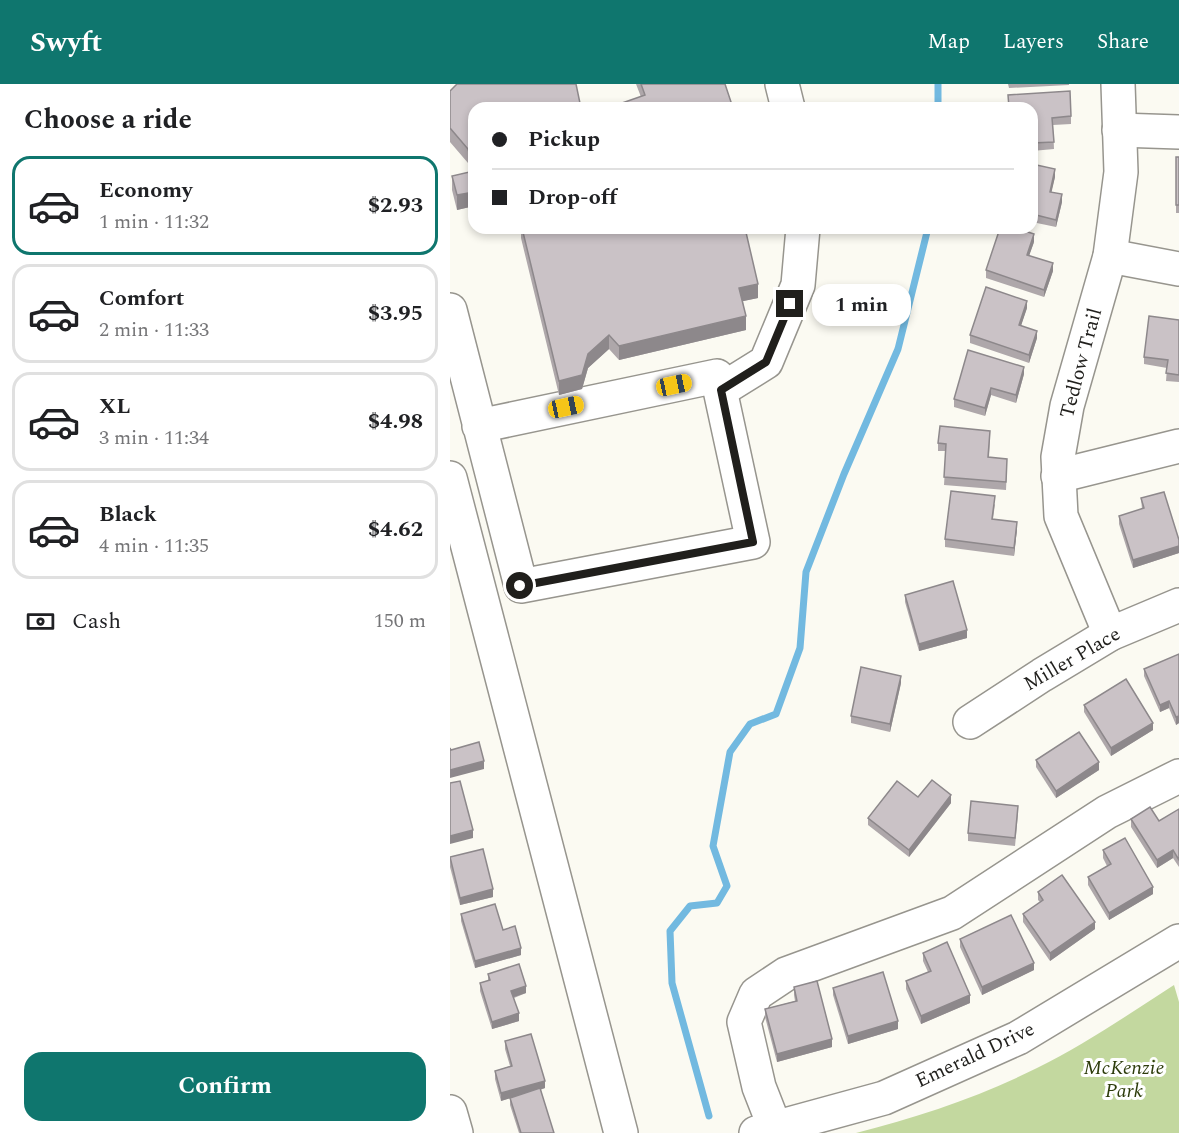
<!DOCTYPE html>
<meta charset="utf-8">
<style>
:root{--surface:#fff;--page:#f2f2f2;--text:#202124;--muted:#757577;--line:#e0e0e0;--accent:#0f766e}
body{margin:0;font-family:Spectral,serif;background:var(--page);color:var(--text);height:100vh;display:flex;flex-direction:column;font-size:22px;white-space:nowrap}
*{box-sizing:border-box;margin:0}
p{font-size:20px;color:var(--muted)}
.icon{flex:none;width:33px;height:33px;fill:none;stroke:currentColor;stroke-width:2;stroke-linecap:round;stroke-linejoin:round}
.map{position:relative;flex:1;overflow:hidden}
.side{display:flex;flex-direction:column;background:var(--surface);width:450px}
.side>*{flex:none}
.top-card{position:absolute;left:18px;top:18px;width:570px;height:132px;border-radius:18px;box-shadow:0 3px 9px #0003;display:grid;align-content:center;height:132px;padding:0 24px;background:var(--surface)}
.end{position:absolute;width:27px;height:27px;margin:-14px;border:8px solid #201f1c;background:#fff;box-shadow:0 0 0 3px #fff}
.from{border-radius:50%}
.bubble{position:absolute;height:42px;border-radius:18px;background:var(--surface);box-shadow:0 3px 9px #0003;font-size:20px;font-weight:700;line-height:42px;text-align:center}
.car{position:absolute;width:18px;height:36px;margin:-18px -9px;border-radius:8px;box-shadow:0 0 4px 2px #0007;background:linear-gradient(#f5c518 24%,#345 0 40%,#f5c518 0 76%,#345 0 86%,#f5c518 0)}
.top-card b{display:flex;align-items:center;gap:21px;height:57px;font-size:22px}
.top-card b+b{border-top:2px solid var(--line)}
.top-card i{width:15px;height:15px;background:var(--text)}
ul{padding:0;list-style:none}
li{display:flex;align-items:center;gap:18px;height:99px;margin:0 12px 9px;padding:0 12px;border:3px solid var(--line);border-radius:18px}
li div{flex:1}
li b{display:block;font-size:22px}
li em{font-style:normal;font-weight:700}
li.current{border-color:var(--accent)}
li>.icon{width:54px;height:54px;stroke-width:1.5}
h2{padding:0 24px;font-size:27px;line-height:72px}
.pay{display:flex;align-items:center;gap:15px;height:66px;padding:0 24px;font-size:22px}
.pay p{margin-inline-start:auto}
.cta{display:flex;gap:12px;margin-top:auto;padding:12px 24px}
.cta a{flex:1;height:69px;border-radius:18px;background:var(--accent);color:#fff;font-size:24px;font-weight:700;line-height:69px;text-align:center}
header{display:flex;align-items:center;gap:36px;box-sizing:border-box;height:84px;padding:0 30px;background:var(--accent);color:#fff}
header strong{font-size:28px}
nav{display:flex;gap:33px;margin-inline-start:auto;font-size:21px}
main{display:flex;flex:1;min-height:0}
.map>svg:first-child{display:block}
.green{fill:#c3d89f}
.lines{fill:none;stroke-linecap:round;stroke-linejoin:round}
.stream{stroke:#72b9e0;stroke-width:7}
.minor-casing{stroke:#97958e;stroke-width:36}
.minor{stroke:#fff;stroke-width:33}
.wall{fill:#aea7aa}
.shaded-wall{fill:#8d888b}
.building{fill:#cac2c6;stroke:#8d888b;stroke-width:1.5}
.route{stroke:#201f1c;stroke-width:8}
.labels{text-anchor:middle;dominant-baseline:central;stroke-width:6;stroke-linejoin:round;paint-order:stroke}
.street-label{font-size:20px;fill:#201f1c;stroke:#fff}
.park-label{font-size:20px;font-style:italic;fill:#2d3c0b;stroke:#fff}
</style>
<header>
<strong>Swyft</strong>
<nav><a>Map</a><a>Layers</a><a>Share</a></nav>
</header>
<main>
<section class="side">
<h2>Choose a ride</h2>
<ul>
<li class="current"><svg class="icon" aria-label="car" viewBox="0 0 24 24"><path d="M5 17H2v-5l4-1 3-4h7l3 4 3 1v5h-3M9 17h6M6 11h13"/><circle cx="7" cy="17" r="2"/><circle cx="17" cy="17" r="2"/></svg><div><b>Economy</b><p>1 min · 11:32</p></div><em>$2.93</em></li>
<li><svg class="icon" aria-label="car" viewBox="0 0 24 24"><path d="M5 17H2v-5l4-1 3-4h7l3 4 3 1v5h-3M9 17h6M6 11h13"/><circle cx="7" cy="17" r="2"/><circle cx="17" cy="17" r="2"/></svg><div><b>Comfort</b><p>2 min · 11:33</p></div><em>$3.95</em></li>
<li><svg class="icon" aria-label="car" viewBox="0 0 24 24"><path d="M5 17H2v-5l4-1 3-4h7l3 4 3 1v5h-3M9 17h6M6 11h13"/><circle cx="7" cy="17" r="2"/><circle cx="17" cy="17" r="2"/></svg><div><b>XL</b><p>3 min · 11:34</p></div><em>$4.98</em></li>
<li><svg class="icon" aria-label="car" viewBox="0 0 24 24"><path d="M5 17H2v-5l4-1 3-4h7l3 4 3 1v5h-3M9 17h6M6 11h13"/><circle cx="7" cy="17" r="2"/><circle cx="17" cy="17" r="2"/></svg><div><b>Black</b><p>4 min · 11:35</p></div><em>$4.62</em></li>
</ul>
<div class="pay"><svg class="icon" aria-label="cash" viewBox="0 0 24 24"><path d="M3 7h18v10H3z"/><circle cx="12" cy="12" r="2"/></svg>Cash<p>150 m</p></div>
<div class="cta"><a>Confirm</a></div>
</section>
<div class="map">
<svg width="729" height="1049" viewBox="0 0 729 1049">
<rect width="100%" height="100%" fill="#fbfaf2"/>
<!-- green -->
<path class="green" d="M724,901L729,918V1049H406C468,1033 529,1013 587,984C634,961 679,930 724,901Z"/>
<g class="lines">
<!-- stream -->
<g class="stream">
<polyline points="488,0 488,24"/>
<polyline points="259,1032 222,899 220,847 240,822 267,819 277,802 263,762 280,668 300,640 326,630 350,564 356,488 394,390 448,265 478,144"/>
</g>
<!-- minor casing -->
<g class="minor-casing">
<g id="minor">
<polyline points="332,0 338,24"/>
<polyline points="669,46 729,48"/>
<polyline points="660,172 729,185"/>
<polyline points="0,226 71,502 303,458 267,292 29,342"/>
<polyline points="271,306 316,278 348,201 353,144"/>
<polyline points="608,392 729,362"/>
<polyline points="0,394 171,1049"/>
<polyline points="660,550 611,432 608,373 617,322 660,172 671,88 668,0"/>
<polyline points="520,638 592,591 660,550 729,521"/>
<polyline points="0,1028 6,1049"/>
<polyline points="306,1049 434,1014 568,954 729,857"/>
<polyline points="327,1049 309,1003 294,938 306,910 336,890 502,829 657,728 729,692"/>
</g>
</g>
<!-- minor -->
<use href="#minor" class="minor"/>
</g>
<!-- wall -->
<g class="wall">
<polygon points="186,0 275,0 283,24 172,24 172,19 191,13"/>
<polygon points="558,0 619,0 619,1 559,4"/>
<polygon points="0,7 24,24 24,122 7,126 2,106 2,92 20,88 18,79 0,58"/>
<polygon points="558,11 621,32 621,40 603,41 604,65 582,67 582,24 558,24"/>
<rect x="726" y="73" width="3" height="56"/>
<polygon points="582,80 605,93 601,108 612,118 606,143 582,138"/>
<polygon points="71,144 295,144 308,214 293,217 296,246 169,276 159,265 138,284 132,305 109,311 71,154"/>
<polygon points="584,158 579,171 603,187 594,213 536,194 536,186"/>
<polygon points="577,224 571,241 587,254 579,279 520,259 520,251"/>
<polygon points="729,236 729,298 716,297 717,284 694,280 694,273"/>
<polygon points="574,290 566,319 541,311 535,332 504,323 504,315"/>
<polygon points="540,354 539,374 557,383 556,406 494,401 496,367 488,367 488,359"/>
<polygon points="691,414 729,456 729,469 683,484 669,440 669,432 692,425"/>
<polygon points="545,420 543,435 567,445 564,472 495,463 495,455"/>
<polygon points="455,511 517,554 469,567 455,518"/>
<polygon points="729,570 729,639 726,641 719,624 710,628 694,592 694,585"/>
<polygon points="451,599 440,648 401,639 401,632"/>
<polygon points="634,621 703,646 661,672 634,628"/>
<polygon points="586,676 649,686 606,714 586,683"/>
<polygon points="468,713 501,719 459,773 418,741 418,734"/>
<polygon points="729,725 729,783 723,774 707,784 681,743 681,735 709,737"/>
<polygon points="568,730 565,762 518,757 518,749"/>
<polygon points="653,766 703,810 659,836 638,801 638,793 657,782 653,774"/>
<polygon points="0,773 43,813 10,821 0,783"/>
<polygon points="588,808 645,845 600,877 573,838 573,830 590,818 588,816"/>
<polygon points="11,830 53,846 71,871 25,884 11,837"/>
<polygon points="510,855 584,886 532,911 510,863"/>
<polygon points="473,869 520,919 471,940 456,905 456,897 478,888 473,877"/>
<polygon points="38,890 76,909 64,914 69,937 42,945 30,907 30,899 38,897"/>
<polygon points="344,903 382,963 327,978 315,933 315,925 345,917 344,911"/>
<polygon points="383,904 448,945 398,960 383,911"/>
<polygon points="55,957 95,1004 90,1006 104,1049 69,1049 60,1021 60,1014 51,1017 45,995 45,987 60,982 55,965"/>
</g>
<!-- shaded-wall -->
<g class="shaded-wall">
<polygon points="605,85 605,93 600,115 600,108"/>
<polygon points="24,108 24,122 7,126 7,111"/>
<polygon points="612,110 612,118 606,143 606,136"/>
<polygon points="584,150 584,158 577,178 577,171"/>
<polygon points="603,179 603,187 594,213 594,206"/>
<polygon points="308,200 308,214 289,218 289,204"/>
<polygon points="577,217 577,224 569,248 569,241"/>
<polygon points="296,232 296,246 169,276 169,262"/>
<polygon points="587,247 587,254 579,279 579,271"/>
<polygon points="159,251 159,265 138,284 132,305 109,311 109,297"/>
<polygon points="574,283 574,290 566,319 566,311"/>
<polygon points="541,304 541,311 535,332 535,324"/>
<polygon points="567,438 567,445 564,472 564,464"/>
<polygon points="729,462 729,469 683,484 683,476"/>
<polygon points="517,546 517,554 469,567 469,560"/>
<polygon points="451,592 451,599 440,648 440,640"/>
<polygon points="719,617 719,624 710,628 710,621"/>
<polygon points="729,632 729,639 726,641 726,633"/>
<polygon points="703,639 703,646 661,672 661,664"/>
<polygon points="34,677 34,685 0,694 0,686"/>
<polygon points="649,678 649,686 606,714 606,707"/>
<polygon points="501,711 501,719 459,773 459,766"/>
<polygon points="23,746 23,754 0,760 0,752"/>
<polygon points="723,766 723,774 707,784 707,776"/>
<polygon points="703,803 703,810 659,836 659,829"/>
<polygon points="43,805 43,813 10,821 10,814"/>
<polygon points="645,838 645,845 600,877 600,869"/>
<polygon points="71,864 71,871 25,884 25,877"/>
<polygon points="584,879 584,886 532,911 532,903"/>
<polygon points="76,902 76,909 61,914 61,907"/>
<polygon points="520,911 520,919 471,940 471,932"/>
<polygon points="69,929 69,937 42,945 42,938"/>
<polygon points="448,937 448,945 398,960 398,952"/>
<polygon points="382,955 382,963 327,978 327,970"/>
<polygon points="95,997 95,1004 51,1017 51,1009"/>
</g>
<!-- building -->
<g class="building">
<polygon points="7,0 126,0 131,24 24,24 24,108 7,111 2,92 24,87 18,65 0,44 0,7"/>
<polygon points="191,0 275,0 283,24 173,24 172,19 195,11"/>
<polygon points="620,7 621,32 602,34 604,58 582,59 582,24 559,24 558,11"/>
<rect x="726" y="73" width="3" height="48"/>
<polygon points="582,80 605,85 600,108 612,110 606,136 582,130"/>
<polygon points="72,144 295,144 308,200 289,204 296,232 169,262 159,251 138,270 132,291 109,297"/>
<polygon points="550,144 566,144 584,150 577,171 603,179 594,206 536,186"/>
<polygon points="536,203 577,217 569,241 587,247 579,271 520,251"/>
<polygon points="699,232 729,236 729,291 716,289 718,276 694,273"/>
<polygon points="518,266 574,283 566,311 541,304 535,324 504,315"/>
<polygon points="490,342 540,347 538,373 557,375 556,398 494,393 496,360 488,359"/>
<polygon points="501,407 545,412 542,435 567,438 564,464 495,455"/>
<polygon points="714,408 729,456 729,462 683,476 669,432 694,424 691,414"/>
<polygon points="503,497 517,546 469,560 455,511"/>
<polygon points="729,570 729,632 726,633 719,617 710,621 694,585"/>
<polygon points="411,583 451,592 440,640 401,632"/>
<polygon points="676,595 703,639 661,664 634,621"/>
<polygon points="629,648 649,678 606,707 586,676"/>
<polygon points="29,658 34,677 0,686 0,664 1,666"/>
<polygon points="482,696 501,711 459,766 418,734 447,697 468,713"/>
<polygon points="10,697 23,746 0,752 0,699"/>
<polygon points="521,717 568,722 565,754 518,749"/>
<polygon points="700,723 709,737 729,725 729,776 723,766 707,776 681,735"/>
<polygon points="675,754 703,803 659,829 638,793 661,780 653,766"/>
<polygon points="33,765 43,805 10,814 0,773"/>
<polygon points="612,791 645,838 600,869 573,830 593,816 588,808"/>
<polygon points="45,820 53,846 65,842 71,864 25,877 11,830"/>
<polygon points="561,831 584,879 532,903 510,855"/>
<polygon points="497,858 520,911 471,932 456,897 481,887 473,869"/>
<polygon points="69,880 76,902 61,907 69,929 42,938 30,899 40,896 38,890"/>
<polygon points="433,888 448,937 398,952 383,904"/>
<polygon points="367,897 382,955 327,970 315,925 347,917 344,903"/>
<polygon points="81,950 95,997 51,1009 45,987 62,982 55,957"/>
<polygon points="90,1004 104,1049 71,1049 60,1014"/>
</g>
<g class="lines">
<!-- route -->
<polyline class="route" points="70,502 303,458 271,306 316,278 340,220"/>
</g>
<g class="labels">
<!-- street labels -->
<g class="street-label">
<text transform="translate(631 279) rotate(-75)">Tedlow Trail</text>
<text transform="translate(622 575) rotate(-30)">Miller Place</text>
<text transform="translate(525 971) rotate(-25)">Emerald Drive</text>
</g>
<!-- park labels -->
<g class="park-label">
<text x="674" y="984">McKenzie<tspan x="674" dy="23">Park</tspan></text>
</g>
</g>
</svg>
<i class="end from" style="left:70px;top:502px"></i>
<i class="end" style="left:340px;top:220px"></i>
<div class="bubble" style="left:362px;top:200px;width:99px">1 min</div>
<i class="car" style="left:224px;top:301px;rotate:78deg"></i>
<i class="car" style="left:116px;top:323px;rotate:78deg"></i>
<div class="top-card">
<b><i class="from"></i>Pickup</b>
<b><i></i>Drop-off</b>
</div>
</div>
</main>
